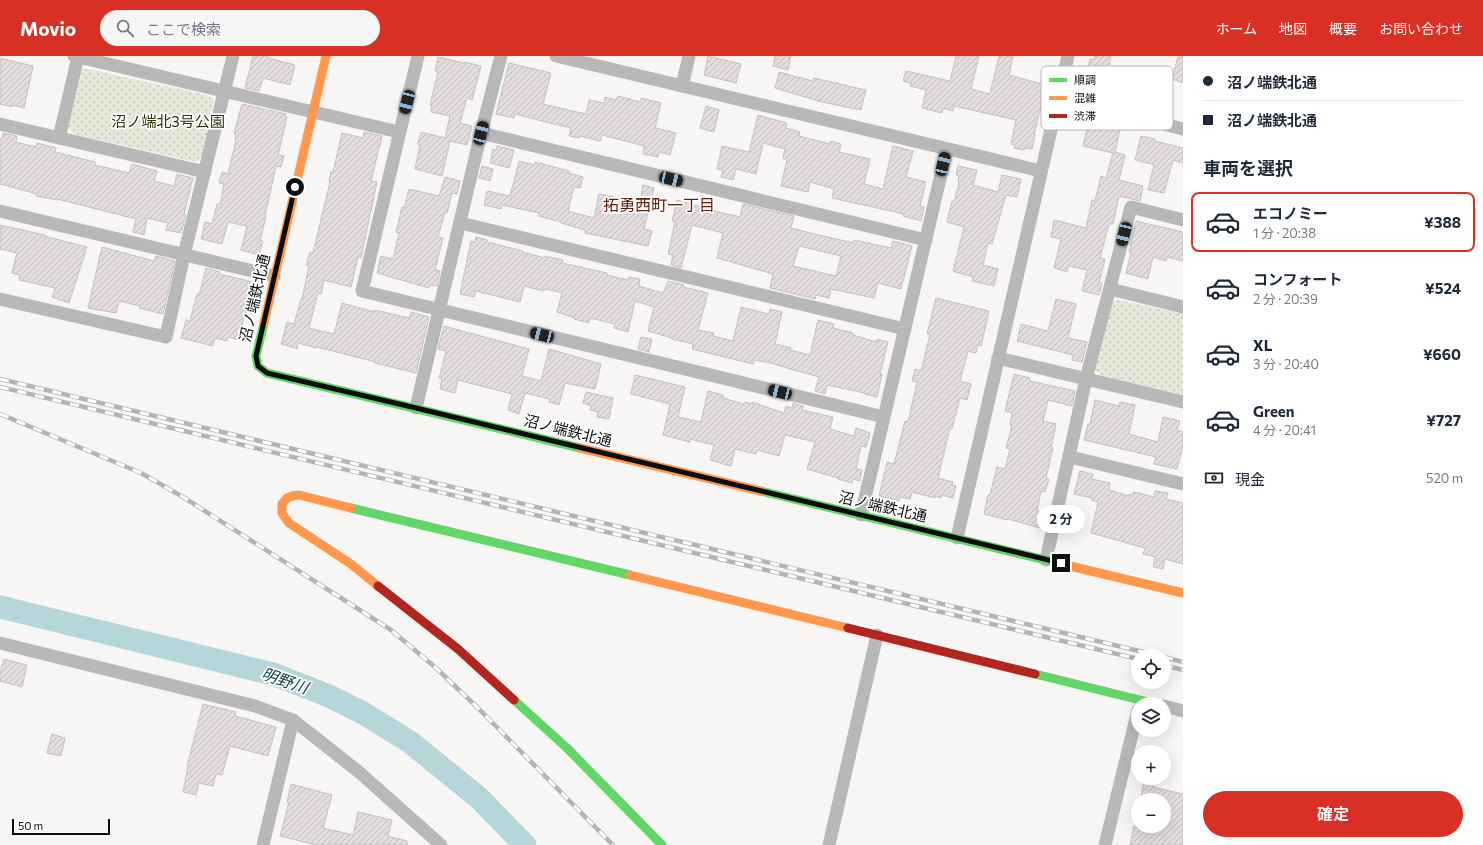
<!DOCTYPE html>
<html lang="ja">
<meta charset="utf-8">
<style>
:root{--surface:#fff;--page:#f6f6f7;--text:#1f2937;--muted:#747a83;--line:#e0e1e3;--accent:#d93025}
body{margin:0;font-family:Commissioner,"Noto Sans JP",sans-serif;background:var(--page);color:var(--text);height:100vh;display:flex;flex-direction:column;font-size:15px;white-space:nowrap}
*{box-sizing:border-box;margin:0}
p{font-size:13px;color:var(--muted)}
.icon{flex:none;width:22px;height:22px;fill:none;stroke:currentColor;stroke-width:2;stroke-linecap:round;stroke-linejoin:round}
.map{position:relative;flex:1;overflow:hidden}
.sheet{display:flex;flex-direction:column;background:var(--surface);width:300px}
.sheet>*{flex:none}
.top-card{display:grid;align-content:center;height:88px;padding:0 20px;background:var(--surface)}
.tools{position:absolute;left:1131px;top:593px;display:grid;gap:8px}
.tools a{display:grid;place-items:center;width:40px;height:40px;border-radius:50%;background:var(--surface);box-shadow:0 4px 16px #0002;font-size:20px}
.scale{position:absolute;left:12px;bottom:10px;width:98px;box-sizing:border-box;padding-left:4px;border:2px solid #0e0d0d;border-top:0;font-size:11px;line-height:14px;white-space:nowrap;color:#0e0d0d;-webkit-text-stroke:3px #fff;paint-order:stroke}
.end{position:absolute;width:18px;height:18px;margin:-9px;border:5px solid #0e0d0d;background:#fff;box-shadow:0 0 0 2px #fff}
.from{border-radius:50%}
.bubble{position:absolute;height:28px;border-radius:14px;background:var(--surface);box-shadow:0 4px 16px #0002;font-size:13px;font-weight:700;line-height:28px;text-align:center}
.car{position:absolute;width:12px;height:24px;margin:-12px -6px;border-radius:5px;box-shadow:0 0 3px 1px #0007;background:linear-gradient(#222 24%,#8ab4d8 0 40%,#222 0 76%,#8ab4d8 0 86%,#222 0)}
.top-card b{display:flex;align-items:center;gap:14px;height:38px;font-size:15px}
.top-card b+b{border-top:1px solid var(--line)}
.top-card i{width:10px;height:10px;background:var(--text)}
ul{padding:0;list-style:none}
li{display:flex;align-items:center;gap:12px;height:60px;margin:0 8px 6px;padding:0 12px;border:2px solid transparent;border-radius:8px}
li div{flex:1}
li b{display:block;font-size:15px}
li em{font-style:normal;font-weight:700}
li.on{border-color:var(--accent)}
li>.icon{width:36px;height:36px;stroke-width:1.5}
h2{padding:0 20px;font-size:18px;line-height:48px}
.pay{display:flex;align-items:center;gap:10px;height:44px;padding:0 20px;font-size:15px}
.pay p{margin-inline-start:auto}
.cta{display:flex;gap:8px;margin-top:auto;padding:8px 20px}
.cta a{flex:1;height:46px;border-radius:24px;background:var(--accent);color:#fff;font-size:16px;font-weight:700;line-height:46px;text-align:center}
header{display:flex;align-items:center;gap:24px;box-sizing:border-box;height:56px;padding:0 20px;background:var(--accent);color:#fff}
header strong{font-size:19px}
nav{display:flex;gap:22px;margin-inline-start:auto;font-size:14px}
.search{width:280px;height:36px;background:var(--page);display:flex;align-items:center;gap:10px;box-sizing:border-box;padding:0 14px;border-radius:22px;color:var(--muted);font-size:15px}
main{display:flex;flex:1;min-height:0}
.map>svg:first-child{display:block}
.park{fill:url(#park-dots)}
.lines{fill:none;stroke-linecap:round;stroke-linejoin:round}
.river{stroke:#b6d7da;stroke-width:23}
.building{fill:url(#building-hatch);stroke:#c2c0c0;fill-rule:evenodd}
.street{stroke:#b8b8b8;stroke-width:13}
.fast{stroke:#63d668;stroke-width:9}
.slow{stroke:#ff974d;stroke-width:9}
.jam{stroke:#b3261e;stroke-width:9}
.rail-casing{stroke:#b4b4b4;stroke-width:4.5}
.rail{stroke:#fff;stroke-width:3;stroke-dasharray:9;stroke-linecap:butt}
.route{stroke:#0e0d0d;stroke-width:5}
.labels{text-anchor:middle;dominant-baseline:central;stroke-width:3.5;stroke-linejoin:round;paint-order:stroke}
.park-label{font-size:15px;fill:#2e3509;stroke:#fff}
.street-label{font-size:15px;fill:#0e0d0d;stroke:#fff}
.neighbourhood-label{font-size:16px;fill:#612008;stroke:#fff}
.water-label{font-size:16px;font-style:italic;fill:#0f3d41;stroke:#fff}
.key{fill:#fff;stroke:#b7b6b6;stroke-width:1}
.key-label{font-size:11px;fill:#0e0d0d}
</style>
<header>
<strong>Movio</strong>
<div class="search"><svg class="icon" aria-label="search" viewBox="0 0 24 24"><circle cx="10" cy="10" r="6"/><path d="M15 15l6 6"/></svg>ここで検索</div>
<nav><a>ホーム</a><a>地図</a><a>概要</a><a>お問い合わせ</a></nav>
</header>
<main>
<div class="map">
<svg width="1183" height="789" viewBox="0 0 1183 789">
<defs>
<pattern id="park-dots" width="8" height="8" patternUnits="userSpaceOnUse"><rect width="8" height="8" fill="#e5e7d8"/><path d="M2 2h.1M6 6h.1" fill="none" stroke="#c3c5b8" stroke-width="1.8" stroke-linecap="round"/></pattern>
<pattern id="building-hatch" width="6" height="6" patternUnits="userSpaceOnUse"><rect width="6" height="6" fill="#e4dcdf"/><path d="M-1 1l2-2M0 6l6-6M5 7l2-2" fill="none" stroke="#c2bcbe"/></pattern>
</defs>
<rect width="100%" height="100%" fill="#f8f6f5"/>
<!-- park -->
<g class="park">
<polygon points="83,12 207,39 214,44 203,101 196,106 74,78 68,71"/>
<polygon points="1119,244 1183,258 1183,339 1102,320 1095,314 1112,246"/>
</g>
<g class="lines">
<!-- river -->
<polyline class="river" points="0,551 273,618 329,640 363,657 410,686 479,742 525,789"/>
</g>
<!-- building -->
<g class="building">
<polygon points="253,0 268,0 268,2 295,9 290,29 263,22 259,35 245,32"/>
<polygon points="708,0 741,8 736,27 704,19"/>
<polygon points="775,0 791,0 788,14 773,10"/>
<polygon points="956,0 979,0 971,33 990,38 999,0 1013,0 1009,19 1046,29 1034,79 1035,79 1032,93 1025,92 1024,94 1014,92 1015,90 1011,88 1016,64 954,50 953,55 943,52 942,57 922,52 926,34 910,30 911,27 903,25 906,15 950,25"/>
<polygon points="1095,0 1111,0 1108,14 1099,12 1098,16 1088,14 1090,3 1094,4"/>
<polygon points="1178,0 1183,0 1183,27 1172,23"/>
<polygon points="438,1 464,7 465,6 481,10 472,44 467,42 460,67 472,70 467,89 450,85 442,120 415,113 420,89 418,88 421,76 445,82 450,60 431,56 432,49 430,49 438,16 435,15"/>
<polygon points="0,2 33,10 24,52 13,49 12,51 0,48"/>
<polygon points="509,7 551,17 543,48 586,58 589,44 604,47 605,41 616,44 618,40 641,46 641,42 661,47 655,72 676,77 670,99 659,96 658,101 643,98 644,90 602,79 600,85 579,80 579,82 569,80 571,72 562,70 515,58 514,62 496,58"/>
<polygon points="779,16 813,25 814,22 866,34 861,54 822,46 775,32"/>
<polygon points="242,48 286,58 285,60 287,61 278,99 284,100 281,111 276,110 265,160 266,161 260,184 263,185 259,199 241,194 247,170 228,166 222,188 201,183 205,166 212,168 217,148 220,148 224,128 219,127 222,116 228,118 236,84 235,83 236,77 234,77"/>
<polygon points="706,50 719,54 714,76 700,72"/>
<polygon points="758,59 787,67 786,72 800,76 799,80 830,88 830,85 841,88 839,96 870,103 864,128 883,133 893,90 913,95 906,121 926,126 920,150 924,151 921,165 903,160 904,158 832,142 834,133 810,126 808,136 781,130 787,104 783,102 785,93 763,87 756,118 736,113 733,124 721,121 723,114 717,113 722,90 749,96"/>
<polygon points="1097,67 1120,73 1115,96 1125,99 1119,124 1143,130 1140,145 1119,140 1113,168 1109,168 1100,202 1105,203 1099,227 1102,227 1099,239 1082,235 1087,214 1068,210 1067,216 1054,212 1061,183 1051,181 1054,164 1086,172 1092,144 1095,145 1101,120 1106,122 1113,97 1083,90 1088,69 1096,70"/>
<polygon points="364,76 382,80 371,125 377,126 361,202 358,201 351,231 324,224 321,238 318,237 309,272 334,278 342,247 375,256 375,254 409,262 411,256 429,261 416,317 375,307 376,306 317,291 316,292 298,287 297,293 281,288 287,266 294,268 301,243 302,243 309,210 306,209 310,196 313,197 330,126 329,126 331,115 333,116 342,77 363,82"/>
<polygon points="3,77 17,80 16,86 36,91 37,87 56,92 55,96 95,106 95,109 129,117 132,108 157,115 154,125 174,130 177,118 193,122 184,158 186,159 181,177 166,174 168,167 147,162 144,179 133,176 136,163 57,143 57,144 36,140 37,138 0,128 0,83 2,83"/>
<polygon points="1141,80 1155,83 1155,85 1183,92 1183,107 1173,104 1164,137 1148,134 1154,109 1135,104"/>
<polygon points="497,90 514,94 509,112 490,107 493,93 496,94"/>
<polygon points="519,105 535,109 535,106 569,115 568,117 583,121 580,132 574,131 568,155 594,162 599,138 640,146 643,129 654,132 644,173 652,175 648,190 585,177 585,174 561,167 561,166 539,160 539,157 502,149 501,153 484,149 487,135 510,140"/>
<polygon points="482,110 493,113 490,125 479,122"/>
<polygon points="958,110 977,114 973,129 998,136 1002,119 1021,123 1017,141 1006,139 992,188 988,187 983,209 998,213 994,230 972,225 973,221 953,215 964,171 947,166 952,145 954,146 959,127 958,126 959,120 956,119"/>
<polygon points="445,121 460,125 457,138 452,137 447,157 445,156 438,181 443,182 435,214 440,215 437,230 430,229 429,232 377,217 381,200 393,203 399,177 396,176 402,151 404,152 409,133 439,140"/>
<path d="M677,144L729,159V158L740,161L743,148L794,160L791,172L814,178L854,187V184L891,192L893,185L912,190L901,233L878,227L874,242L831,233L829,242L816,239L815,243L770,232L773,218L717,202L723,177L692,169L681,212L671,209L673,199L668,198L675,166L672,165ZM799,190L841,200L836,220L793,210Z"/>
<polygon points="1136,165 1183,176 1183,205 1167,201 1166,205 1153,201 1148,223 1126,217 1131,197 1129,196"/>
<polygon points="0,169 45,179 44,180 87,191 69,247 52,241 55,232 19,224 20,219 12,217 17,197 0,193"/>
<polygon points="476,181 487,184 487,186 523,195 522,196 545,202 545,200 563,204 562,207 607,217 607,219 628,224 629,221 640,223 639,230 663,237 668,225 684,229 683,231 708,237 698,274 714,277 713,280 733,285 741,251 769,258 770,253 782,256 775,288 791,292 790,294 810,299 818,264 834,268 833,272 853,277 853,279 876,286 877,283 888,286 880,318 882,318 877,341 865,338 865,337 827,329 825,338 815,335 819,321 770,307 754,304 753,308 692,293 693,288 672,283 672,282 648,275 654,251 635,245 628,276 614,272 615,268 590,262 589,267 574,263 575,262 557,256 562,237 545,233 544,235 524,230 520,246 476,235 474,241 460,238 471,185 475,186"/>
<polygon points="102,191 154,205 156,200 175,205 163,258 139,252 140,250 119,245 116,257 88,252"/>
<polygon points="206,212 220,216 219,218 253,226 238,284 228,281 227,285 215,282 213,290 181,282 186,264 190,265 197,238 199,239"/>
<polygon points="936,242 989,255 981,290 978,289 976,297 968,295 960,325 971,328 967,344 960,342 952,373 950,372 938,422 953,426 952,429 956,430 953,442 941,439 941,442 935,440 935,442 912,436 910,443 900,441 899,445 879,440 887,406 894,408 905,365 908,366 917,326 912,325 915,313 921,315 930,278 927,278"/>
<polygon points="1056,243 1076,248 1068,282 1087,286 1082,306 1072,304 1073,299 1017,285 1021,268 1048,275"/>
<polygon points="444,270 529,293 522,320 541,325 549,293 601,308 595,333 565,327 559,349 549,346 550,343 525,337 519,358 508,354 512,338 458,324 455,337 440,333 442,322 439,322 446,295 438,293"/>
<polygon points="641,281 652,283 649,296 638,293"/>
<polygon points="1014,318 1030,322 1030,325 1075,335 1072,350 1048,344 1043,365 1056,368 1051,392 1053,392 1046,422 1049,423 1045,436 1041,435 1037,455 1044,457 1040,472 1008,463 1007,464 984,458 988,439 990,439 997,411 1005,413 1010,393 1006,392 1012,370 1010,369 1012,357 1005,355"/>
<polygon points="635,319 685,331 678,361 701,366 708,335 723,339 723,342 744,348 745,346 752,348 752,346 784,357 786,350 792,352 793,347 803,350 802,354 833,361 830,373 854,380 856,372 870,377 866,391 861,390 856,413 862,414 860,425 853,423 852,427 838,423 838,422 807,413 815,386 785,379 779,400 757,394 756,398 735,393 731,410 710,404 714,389 690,383 690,386 663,379 670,348 631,338"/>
<polygon points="586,336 613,342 609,363 597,361 598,356 590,354 591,350 583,347"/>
<polygon points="1095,344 1119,350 1120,346 1135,349 1129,378 1158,386 1163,361 1180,365 1177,374 1183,376 1183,390 1177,413 1154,408 1156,401 1084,384 1088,368 1090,368"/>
<polygon points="1080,415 1093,418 1092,423 1110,427 1109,434 1129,440 1129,438 1133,439 1134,436 1154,441 1155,435 1168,437 1166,443 1183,447 1183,508 1165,503 1163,513 1153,511 1155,501 1143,498 1145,492 1091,477 1098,446 1091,444 1092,442 1074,438"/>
<polygon points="4,603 27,609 22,631 0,625 0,617"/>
<polygon points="203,648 236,656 235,660 276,671 268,700 230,690 222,719 216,718 213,730 199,727 196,739 183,736 188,711 187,710"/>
<polygon points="52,678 65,682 61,700 47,697"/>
<polygon points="1145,722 1155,722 1153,731 1183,738 1183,789 1130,789 1134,770 1164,770 1164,744 1140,744"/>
<polygon points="291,728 332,739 323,772 353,779 358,756 392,764 388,780 407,785 407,789 316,789 280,780 289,746 287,746"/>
</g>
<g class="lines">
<!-- street -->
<g class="street">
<polyline points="74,0 399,76"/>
<polyline points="418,0 362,235 884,361"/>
<polyline points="556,0 1041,115"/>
<polyline points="682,30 689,0"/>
<polyline points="1058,42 1183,73"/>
<polyline points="0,68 205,116"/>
<polyline points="481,77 926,184"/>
<polyline points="59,82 78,1"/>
<polyline points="0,155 274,220"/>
<polyline points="460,167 905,273"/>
<polyline points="1110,233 1183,251"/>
<polyline points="0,243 166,281 184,199 233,0"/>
<polyline points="998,302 1183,346"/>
<polyline points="416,352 481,77 501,0"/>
<polyline points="1070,401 1183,428"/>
<polyline points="861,459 947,93"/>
<polyline points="957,482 1068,0"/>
<polyline points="1046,504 1086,323 1131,151 1183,164"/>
<polyline points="0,587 255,650 293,664 359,716 441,789"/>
<polyline points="1164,650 1183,655"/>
<polyline points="263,789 293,664"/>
<polyline points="829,789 877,579"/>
<polyline points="1105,789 1138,654"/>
</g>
<!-- fast -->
<g class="fast">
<polyline points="264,267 256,300 258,310 267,317 580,392"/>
<polyline points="761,435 1070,510"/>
<polyline points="351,452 630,519"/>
<polyline points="1035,618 1156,648"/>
<polyline points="514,644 567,692 662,789"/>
</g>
<!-- slow -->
<g class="slow">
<polyline points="264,267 326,0"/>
<polyline points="580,392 761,435"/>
<polyline points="351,452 299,439 292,440 287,442 282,448 282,457 289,467 351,508 378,530"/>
<polyline points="1070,510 1183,537"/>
<polyline points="630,519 848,572"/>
</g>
<!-- jam -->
<g class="jam">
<polyline points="378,530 458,593 514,644"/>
<polyline points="848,572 1035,618"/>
</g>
<!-- rail casing -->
<g class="rail-casing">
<g id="rail">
<polyline points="0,323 1160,600"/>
<polyline points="0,331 1138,603"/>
<polyline points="0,358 141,417 183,441 391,574 436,612 477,651 613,789"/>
<polyline points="1164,601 1183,606"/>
<polyline points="1164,609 1183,614"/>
</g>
</g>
<!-- rail -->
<use href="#rail" class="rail"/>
</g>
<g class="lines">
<!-- route -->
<polyline class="route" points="295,131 256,300 258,310 267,317 416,352 1061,507"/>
</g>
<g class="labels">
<!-- park labels -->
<g class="park-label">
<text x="168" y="65">沼ノ端北3号公園</text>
</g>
<!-- street labels -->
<g class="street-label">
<text transform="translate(254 242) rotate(-77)">沼ノ端鉄北通</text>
<text transform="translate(568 374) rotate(14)">沼ノ端鉄北通</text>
<text transform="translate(883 450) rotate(13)">沼ノ端鉄北通</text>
</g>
<!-- neighbourhood labels -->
<g class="neighbourhood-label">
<text x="659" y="148">拓勇西町一丁目</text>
</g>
<!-- water labels -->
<g class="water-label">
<text transform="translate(285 624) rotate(19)">明野川</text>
</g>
</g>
<!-- legend -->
<rect x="1041" y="10" width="132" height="64" rx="6" class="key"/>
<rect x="1049" y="22" width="18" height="4" fill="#63d668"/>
<rect x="1049" y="40" width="18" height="4" fill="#ff974d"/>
<rect x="1049" y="58" width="18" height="4" fill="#b3261e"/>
<g class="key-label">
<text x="1074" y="28">順調</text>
<text x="1074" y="46">混雑</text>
<text x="1074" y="64">渋滞</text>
</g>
</svg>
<div class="tools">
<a><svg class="icon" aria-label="locate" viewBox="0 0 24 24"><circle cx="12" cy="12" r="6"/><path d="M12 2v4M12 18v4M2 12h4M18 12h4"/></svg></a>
<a><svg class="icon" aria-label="layers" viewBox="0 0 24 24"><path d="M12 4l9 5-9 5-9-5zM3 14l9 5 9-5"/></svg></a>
<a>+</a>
<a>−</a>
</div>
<div class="scale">50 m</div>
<i class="end from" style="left:295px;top:131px"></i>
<i class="end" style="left:1061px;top:507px"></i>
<div class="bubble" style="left:1037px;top:449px;width:48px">2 分</div>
<i class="car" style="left:407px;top:46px;rotate:194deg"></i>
<i class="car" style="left:481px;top:77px;rotate:15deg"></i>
<i class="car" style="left:943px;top:108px;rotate:13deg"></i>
<i class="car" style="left:671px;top:123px;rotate:103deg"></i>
<i class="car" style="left:1124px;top:178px;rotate:194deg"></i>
<i class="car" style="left:542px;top:279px;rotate:284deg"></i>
<i class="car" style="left:780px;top:336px;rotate:284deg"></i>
</div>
<section class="sheet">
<div class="top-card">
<b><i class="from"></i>沼ノ端鉄北通</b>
<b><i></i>沼ノ端鉄北通</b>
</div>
<h2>車両を選択</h2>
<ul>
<li class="on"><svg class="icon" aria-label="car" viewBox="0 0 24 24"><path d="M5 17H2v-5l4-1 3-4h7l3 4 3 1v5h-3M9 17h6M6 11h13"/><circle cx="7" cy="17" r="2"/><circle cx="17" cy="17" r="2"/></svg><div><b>エコノミー</b><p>1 分 · 20:38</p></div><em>¥388</em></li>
<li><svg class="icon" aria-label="car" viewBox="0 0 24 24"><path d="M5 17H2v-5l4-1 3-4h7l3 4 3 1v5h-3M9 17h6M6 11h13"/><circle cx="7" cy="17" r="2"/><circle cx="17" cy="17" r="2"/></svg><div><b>コンフォート</b><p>2 分 · 20:39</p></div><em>¥524</em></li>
<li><svg class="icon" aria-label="car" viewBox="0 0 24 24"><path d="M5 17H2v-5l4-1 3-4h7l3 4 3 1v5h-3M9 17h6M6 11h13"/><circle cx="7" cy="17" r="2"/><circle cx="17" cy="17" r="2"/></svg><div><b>XL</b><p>3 分 · 20:40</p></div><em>¥660</em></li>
<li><svg class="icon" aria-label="car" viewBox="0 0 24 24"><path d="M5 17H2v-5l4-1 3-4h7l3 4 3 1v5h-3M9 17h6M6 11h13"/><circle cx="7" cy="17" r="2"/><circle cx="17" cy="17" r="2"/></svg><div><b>Green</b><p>4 分 · 20:41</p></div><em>¥727</em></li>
</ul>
<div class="pay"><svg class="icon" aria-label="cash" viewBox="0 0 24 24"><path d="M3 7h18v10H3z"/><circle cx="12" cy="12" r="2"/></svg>現金<p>520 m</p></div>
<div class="cta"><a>確定</a></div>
</section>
</main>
